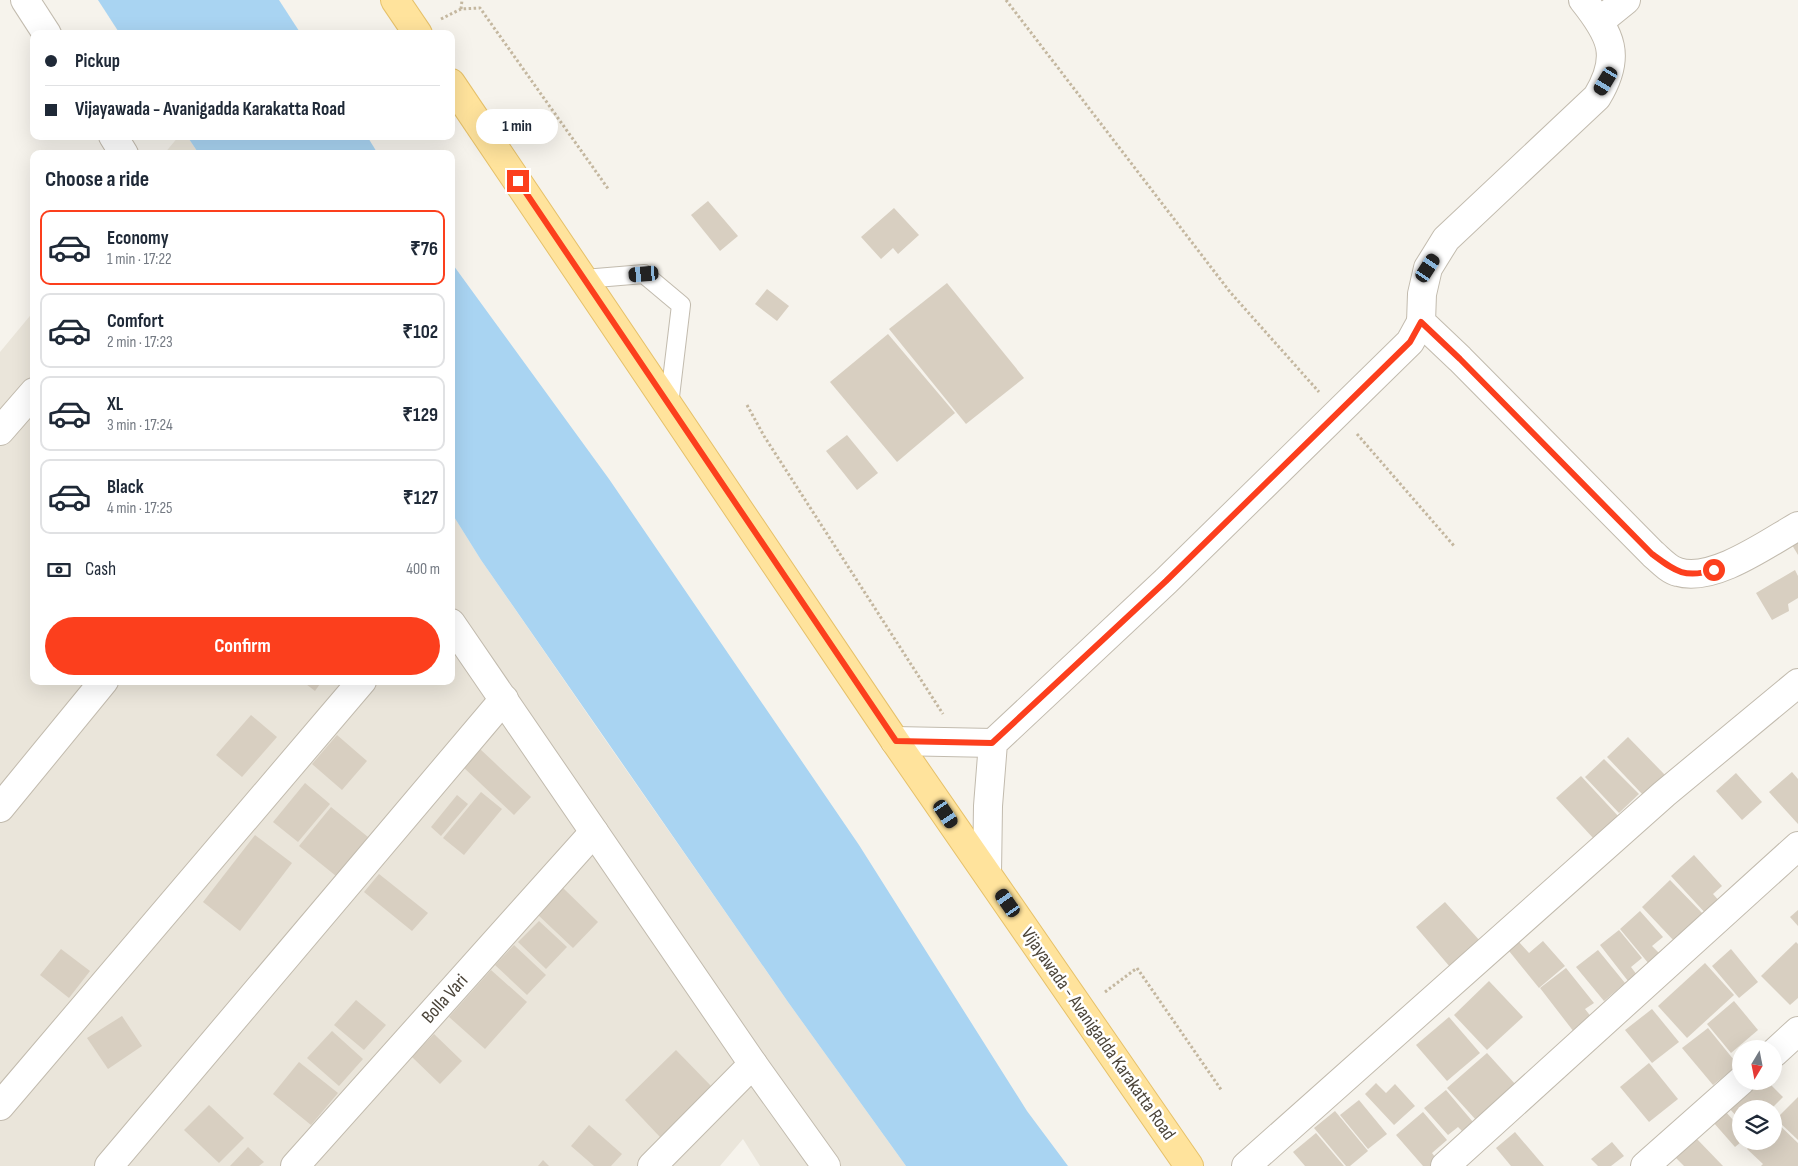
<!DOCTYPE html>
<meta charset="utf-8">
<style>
:root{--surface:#fff;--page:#f6f6f7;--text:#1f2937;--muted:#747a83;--line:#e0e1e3;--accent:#fc3f1d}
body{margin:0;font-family:"Sofia Sans Condensed",sans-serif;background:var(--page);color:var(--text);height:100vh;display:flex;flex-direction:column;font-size:19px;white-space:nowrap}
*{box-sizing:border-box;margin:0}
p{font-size:16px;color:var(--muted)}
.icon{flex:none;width:28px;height:28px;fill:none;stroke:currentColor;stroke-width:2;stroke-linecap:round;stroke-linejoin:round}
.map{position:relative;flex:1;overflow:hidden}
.sheet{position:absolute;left:30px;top:150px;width:425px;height:535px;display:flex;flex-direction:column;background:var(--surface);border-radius:10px;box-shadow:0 5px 20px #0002}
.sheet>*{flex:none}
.banner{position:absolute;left:30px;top:30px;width:425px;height:110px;border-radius:10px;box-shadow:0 5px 20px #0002;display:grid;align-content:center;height:110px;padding:0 15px;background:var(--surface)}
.needle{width:32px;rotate:190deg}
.buttons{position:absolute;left:1732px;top:1040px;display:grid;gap:10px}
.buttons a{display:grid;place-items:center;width:50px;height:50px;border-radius:50%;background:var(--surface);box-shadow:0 5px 20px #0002;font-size:25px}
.end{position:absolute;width:22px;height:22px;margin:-11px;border:6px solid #fc3f1d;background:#fff;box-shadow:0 0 0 2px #fff}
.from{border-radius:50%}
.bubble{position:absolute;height:35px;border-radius:18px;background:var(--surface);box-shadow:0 5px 20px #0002;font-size:16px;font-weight:700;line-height:35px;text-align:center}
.car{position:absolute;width:15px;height:30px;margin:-15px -8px;border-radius:6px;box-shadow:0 0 4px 1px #0007;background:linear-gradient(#222 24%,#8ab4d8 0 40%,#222 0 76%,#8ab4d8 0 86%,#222 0)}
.banner b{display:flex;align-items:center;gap:18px;height:48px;font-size:19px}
.banner b+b{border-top:1px solid var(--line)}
.banner i{width:12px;height:12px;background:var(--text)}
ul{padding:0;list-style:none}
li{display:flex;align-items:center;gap:15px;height:75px;margin:0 10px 8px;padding:0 5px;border:2px solid var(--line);border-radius:10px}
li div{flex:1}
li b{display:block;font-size:19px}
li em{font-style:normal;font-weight:700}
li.selected{border-color:var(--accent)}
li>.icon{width:45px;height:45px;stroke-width:1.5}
h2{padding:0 15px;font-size:22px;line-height:60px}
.pay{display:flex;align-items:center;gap:12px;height:55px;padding:0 15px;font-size:19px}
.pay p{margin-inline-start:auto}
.cta{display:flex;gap:10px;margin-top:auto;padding:10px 15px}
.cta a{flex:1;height:58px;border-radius:30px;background:var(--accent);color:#fff;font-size:20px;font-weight:700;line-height:58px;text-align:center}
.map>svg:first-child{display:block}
.residential{fill:#eae5da}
.water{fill:#a9d4f2}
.building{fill:#d8cfc1}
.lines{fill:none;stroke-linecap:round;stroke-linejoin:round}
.service-casing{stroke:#c2bbae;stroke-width:20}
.minor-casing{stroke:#c2bbae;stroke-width:30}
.tertiary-casing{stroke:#c2bbae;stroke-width:30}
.primary-casing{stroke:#e6c16a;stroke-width:30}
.path{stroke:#c4b79f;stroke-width:3;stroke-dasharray:2.5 2.5;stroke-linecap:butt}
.service{stroke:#fff;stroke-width:18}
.minor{stroke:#fff;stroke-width:28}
.tertiary{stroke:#fff;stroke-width:28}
.primary{stroke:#ffe39c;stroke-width:28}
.route{stroke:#fc3f1d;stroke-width:6}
.labels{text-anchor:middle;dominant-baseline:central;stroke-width:5;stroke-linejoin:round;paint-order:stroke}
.street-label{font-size:19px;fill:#4b4439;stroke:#fff}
</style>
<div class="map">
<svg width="1798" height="1166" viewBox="0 0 1798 1166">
<rect width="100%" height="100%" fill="#f6f3ec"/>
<!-- residential -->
<g class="residential">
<polygon points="179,136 187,136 199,154 164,154"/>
<polygon points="34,311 34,681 451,681 451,512 481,560 606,741 788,1002 906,1166 760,1166 743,1139 720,1166 0,1166 0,352"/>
</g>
<!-- water -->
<g class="water">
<polygon points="98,0 279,0 301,34 120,34"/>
<polygon points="187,136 367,136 378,154 199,154"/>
<polygon points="451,262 609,479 859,845 1027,1111 1068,1166 906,1166 788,1002 481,560 451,512"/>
</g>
<!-- building -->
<g class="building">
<polygon points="708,201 738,236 720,251 691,215"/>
<polygon points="894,208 919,235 898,254 893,248 881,259 861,237"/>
<polygon points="947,283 1024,378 966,424 889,329"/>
<polygon points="767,289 789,306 777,321 755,304"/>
<polygon points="888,334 955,413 897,462 830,382"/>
<polygon points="847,435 878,473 857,490 826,451"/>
<polygon points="1798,535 1798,555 1789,540"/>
<polygon points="1795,570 1798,576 1798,598 1788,604 1789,611 1772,620 1756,593"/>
<polygon points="302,681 322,681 315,691"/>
<polygon points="251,715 277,737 242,777 216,755"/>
<polygon points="337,735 367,761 342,790 312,764"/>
<polygon points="1628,737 1665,775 1643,795 1607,757"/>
<polygon points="479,748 531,797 514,815 462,766"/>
<polygon points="1604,759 1639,794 1619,813 1585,777"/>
<polygon points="1792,772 1798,779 1798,824 1769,792"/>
<polygon points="1736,773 1762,802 1742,820 1716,791"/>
<polygon points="1581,776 1619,817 1594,839 1556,798"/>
<polygon points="305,783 330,804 298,842 273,822"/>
<polygon points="481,792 502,809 464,855 443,838"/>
<polygon points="457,795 468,804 441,836 431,827"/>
<polygon points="331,807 368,837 336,876 299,846"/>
<polygon points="255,835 292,863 240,931 203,902"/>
<polygon points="1694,855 1722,886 1713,894 1721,903 1708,916 1671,876"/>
<polygon points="379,874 428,913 412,931 364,892"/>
<polygon points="1670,880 1705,916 1676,943 1642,907"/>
<polygon points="562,887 598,922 573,948 537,914"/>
<polygon points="1445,902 1480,941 1450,967 1416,927"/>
<polygon points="1798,910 1798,926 1790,917"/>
<polygon points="1640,911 1663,937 1652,946 1660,954 1649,964 1620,929"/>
<polygon points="539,921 567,947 546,969 518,942"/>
<polygon points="1619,930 1642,958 1631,967 1637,975 1628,981 1600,945"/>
<polygon points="1543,941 1565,966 1539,988 1509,951 1519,942 1529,953"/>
<polygon points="1796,942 1798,944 1798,998 1790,1005 1761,976"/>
<polygon points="514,945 546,975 527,995 495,965"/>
<polygon points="61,949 90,971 69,998 40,975"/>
<polygon points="1731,949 1758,982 1739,998 1712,966"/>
<polygon points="1598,950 1625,983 1604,1001 1576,967"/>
<polygon points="1705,963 1734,995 1687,1038 1658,1006"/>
<polygon points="1566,968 1594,1003 1585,1009 1592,1018 1574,1032 1540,988"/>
<polygon points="491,970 527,1002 485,1049 449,1017"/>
<polygon points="1489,981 1523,1017 1487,1050 1454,1015"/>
<polygon points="356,1000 386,1025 364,1050 334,1025"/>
<polygon points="1734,1001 1758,1030 1731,1053 1707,1024"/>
<polygon points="1652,1009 1679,1042 1652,1063 1625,1030"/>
<polygon points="122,1016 142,1046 108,1069 87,1038"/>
<polygon points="1449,1017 1480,1053 1447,1081 1416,1045"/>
<polygon points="1708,1028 1738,1065 1713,1085 1682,1048"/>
<polygon points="332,1031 363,1059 339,1086 307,1058"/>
<polygon points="434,1034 462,1061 440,1084 412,1057"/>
<polygon points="676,1050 712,1087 660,1137 625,1100"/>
<polygon points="1487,1053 1516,1085 1476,1120 1447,1088"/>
<polygon points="299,1062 338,1093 311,1125 273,1094"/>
<polygon points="1649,1063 1678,1099 1649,1122 1620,1087"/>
<polygon points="1751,1081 1767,1081 1783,1097 1771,1109 1741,1109 1741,1121 1726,1105"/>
<polygon points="1376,1083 1386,1093 1395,1084 1415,1106 1394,1125 1365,1094"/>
<polygon points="1446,1090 1473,1122 1462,1131 1458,1127 1448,1135 1424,1108"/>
<polygon points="1798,1097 1798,1140 1776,1119"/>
<polygon points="1359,1100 1387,1134 1368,1149 1340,1115"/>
<polygon points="209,1105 244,1138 219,1163 184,1130"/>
<polygon points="1335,1111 1368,1151 1350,1166 1346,1166 1314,1128"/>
<polygon points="1423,1112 1447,1140 1432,1153 1438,1161 1432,1166 1423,1166 1396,1135"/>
<polygon points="1726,1112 1741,1129 1741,1133 1738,1135 1741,1138 1741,1142 1735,1147 1713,1122"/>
<polygon points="1774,1120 1798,1143 1798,1166 1761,1166 1763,1164 1747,1149 1754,1141 1774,1141"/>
<polygon points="589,1125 622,1154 611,1166 594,1166 571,1146"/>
<polygon points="1515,1132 1544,1166 1511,1166 1496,1148"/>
<polygon points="1316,1133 1344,1166 1305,1166 1293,1152"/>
<polygon points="1695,1137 1723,1166 1684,1166 1674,1156"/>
<polygon points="1612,1142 1624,1156 1611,1166 1598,1166 1591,1159"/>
<polygon points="248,1147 264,1162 259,1166 230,1166"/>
<polygon points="543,1160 549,1166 538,1166"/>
</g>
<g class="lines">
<!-- service casing -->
<g class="service-casing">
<polyline id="service" points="584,279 644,274 681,305 669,405"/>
</g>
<!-- minor casing -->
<g class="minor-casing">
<g id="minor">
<path d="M1583,0C1611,35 1622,56 1597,97L1446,239L1428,268L1422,294L1421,322L1460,359L1653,554C1660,560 1669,570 1678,572C1713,583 1768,543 1798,526"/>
<polyline points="1600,21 1626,0"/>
<polyline points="0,431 34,392"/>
<polyline points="895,741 993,743"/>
<polyline points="0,808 104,681"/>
<polyline points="987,873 988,806 993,743 1166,581 1410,342 1421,322"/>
<polyline points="1774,1053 1798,1031"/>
<polyline points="0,1106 362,681"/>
<polyline points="109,1166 504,699"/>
<polyline points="295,1166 594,832"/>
<polyline points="652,1166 753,1064"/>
<polyline points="1246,1166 1664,794 1798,683"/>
<polyline points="1445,1166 1798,846"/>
<polyline points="1645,1166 1741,1081"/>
</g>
</g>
<!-- tertiary casing -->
<g class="tertiary-casing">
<g id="tertiary">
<polyline points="25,0 47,34"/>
<polyline points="113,136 124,154"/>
<polyline points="451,623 753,1064 826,1166"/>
</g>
</g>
<!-- primary casing -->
<g class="primary-casing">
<g id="primary">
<polyline points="395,0 418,34"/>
<polyline points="451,83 895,741 1189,1166"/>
</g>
</g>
<!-- path -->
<g class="path">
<polyline points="1006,0 1230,292 1319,392"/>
<polyline points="461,9 462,0"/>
<polyline points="441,19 461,9 480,8 609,190"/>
<polyline points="747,405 764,436 943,714"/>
<polyline points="1357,434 1455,547"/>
<polyline points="1105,992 1137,968 1222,1091"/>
</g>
<!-- service -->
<use href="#service" class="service"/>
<!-- minor -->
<use href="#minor" class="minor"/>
<!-- tertiary -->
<use href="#tertiary" class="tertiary"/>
<!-- primary -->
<use href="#primary" class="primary"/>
</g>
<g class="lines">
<!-- route -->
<path class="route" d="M518,181L896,741L992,743L1166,581L1410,342L1421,322L1460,359L1652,554C1675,571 1684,579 1714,570"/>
</g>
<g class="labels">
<!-- street labels -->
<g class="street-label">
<text transform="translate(445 999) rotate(-48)">Bolla Vari</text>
<text transform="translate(1098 1034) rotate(55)">Vijayawada - Avanigadda Karakatta Road</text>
</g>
</g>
</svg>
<div class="buttons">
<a><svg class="needle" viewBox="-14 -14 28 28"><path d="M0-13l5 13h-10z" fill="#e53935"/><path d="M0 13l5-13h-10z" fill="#747a83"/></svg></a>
<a><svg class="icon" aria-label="layers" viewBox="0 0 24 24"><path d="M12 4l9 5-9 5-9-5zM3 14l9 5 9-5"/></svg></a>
</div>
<i class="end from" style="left:1714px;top:570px"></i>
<i class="end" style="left:518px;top:181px"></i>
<div class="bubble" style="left:476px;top:109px;width:82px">1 min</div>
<i class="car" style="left:1606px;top:81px;rotate:211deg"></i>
<i class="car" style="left:1428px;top:268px;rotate:33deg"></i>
<i class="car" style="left:644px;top:274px;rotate:265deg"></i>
<i class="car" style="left:946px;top:814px;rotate:146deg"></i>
<i class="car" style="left:1008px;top:903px;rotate:325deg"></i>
<div class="banner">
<b><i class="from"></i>Pickup</b>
<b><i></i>Vijayawada - Avanigadda Karakatta Road</b>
</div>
<section class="sheet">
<h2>Choose a ride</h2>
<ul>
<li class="selected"><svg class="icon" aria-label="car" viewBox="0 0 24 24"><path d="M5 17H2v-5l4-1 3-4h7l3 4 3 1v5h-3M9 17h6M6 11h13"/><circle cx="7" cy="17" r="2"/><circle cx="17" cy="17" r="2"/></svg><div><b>Economy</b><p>1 min · 17:22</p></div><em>₹76</em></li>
<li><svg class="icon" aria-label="car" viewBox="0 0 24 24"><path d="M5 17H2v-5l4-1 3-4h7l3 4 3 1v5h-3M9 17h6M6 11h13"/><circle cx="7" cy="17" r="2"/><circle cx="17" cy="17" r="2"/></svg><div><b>Comfort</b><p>2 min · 17:23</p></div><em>₹102</em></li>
<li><svg class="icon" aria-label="car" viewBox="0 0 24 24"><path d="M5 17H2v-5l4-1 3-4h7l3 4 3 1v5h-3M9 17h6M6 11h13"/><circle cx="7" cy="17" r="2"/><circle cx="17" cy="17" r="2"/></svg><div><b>XL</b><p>3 min · 17:24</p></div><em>₹129</em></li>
<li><svg class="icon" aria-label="car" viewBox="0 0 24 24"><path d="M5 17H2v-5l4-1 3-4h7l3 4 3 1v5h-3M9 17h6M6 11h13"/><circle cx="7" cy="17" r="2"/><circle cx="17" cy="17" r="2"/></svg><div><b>Black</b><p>4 min · 17:25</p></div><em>₹127</em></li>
</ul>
<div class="pay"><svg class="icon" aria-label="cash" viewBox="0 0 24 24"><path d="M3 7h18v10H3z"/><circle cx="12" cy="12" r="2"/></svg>Cash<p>400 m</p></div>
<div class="cta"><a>Confirm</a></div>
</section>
</div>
